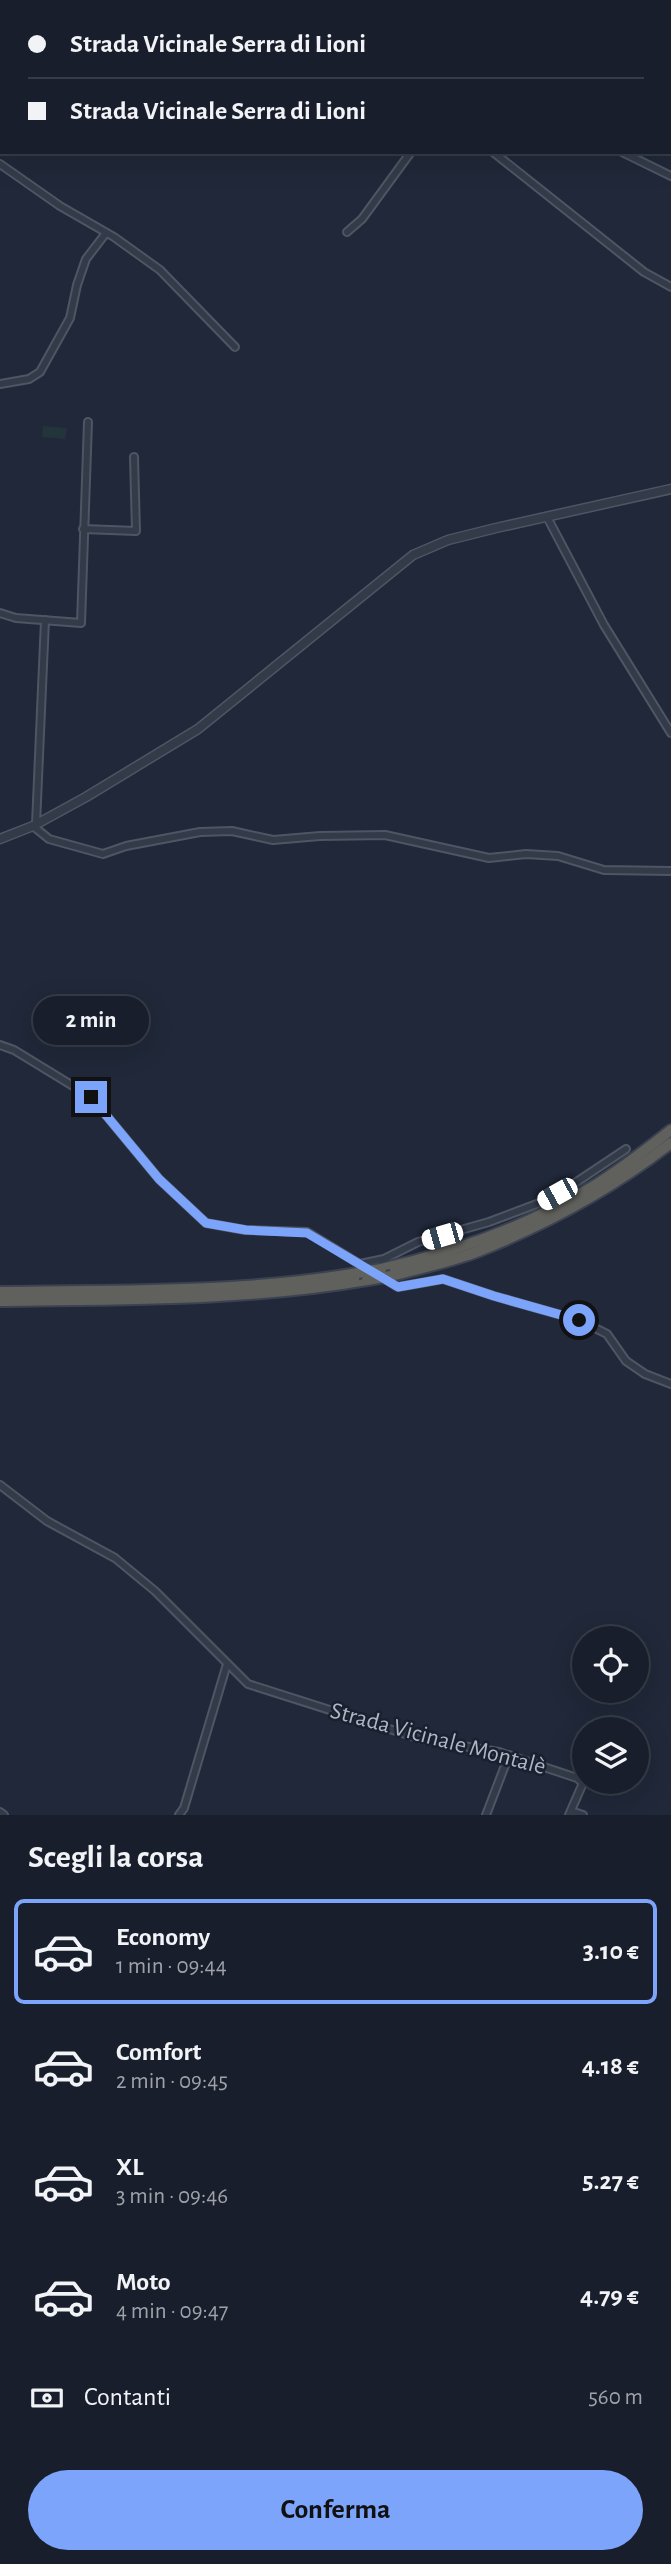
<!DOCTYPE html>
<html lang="it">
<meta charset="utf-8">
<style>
:root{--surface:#181e2b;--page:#212733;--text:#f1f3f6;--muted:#9fa2a9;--line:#363c47;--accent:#7da4fb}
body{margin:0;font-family:"Alegreya Sans",sans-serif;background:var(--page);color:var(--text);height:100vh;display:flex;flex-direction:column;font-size:26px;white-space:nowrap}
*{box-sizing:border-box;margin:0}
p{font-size:23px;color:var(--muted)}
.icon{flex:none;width:38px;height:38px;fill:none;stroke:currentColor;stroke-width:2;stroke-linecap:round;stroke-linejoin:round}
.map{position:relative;height:1815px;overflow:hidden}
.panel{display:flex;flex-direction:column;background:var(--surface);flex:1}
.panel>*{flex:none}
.top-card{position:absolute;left:0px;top:0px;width:672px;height:154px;box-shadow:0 7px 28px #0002,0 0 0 2px var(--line);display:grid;align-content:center;height:154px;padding:0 28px;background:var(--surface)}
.controls{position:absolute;left:572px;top:1626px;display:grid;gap:14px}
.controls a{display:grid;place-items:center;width:77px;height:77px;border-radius:50%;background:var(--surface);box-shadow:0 7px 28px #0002,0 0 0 2px var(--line);font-size:35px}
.end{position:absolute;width:32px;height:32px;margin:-16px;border:9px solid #7da4fb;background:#111;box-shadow:0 0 0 4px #111}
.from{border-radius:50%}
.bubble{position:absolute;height:49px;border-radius:24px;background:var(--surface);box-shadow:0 7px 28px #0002,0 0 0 2px var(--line);font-size:23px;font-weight:600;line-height:49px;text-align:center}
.car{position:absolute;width:21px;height:42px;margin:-21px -10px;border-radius:9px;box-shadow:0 0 5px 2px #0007;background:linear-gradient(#fff 24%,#345 0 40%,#fff 0 76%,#345 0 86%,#fff 0)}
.top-card b{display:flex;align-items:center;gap:24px;height:66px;font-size:26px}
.top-card b+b{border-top:2px solid var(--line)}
.top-card i{width:18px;height:18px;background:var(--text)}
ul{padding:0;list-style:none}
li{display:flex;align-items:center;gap:21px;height:105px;margin:0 14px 10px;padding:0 14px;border:4px solid transparent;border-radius:10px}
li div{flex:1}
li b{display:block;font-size:26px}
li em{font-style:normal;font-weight:600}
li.on{border-color:var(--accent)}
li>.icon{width:63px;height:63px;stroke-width:1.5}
h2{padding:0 28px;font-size:32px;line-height:84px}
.pay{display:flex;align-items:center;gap:18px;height:77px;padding:0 28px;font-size:26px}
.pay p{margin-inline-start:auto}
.action{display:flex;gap:14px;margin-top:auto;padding:14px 28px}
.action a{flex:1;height:80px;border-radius:42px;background:var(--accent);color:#111;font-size:28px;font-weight:600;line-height:80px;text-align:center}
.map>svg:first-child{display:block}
.green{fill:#22353a}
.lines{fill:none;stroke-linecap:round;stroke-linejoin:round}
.minor-casing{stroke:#4e5564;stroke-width:10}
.tertiary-casing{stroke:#4e5564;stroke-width:11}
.trunk-casing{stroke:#3b4251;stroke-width:14}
.minor{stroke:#333b49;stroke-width:6}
.tertiary{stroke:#333b49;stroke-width:8}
.trunk{stroke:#60605c;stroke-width:10}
.trunk-bridge-casing{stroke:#3b4251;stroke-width:14;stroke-linecap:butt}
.trunk-bridge{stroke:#60605c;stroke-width:10}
.route{stroke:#7da4fb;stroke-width:9}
.labels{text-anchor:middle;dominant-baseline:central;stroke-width:5;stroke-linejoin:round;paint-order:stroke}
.street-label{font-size:24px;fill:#aeb5c6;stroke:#19202e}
</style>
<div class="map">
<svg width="671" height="1815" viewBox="0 0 671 1815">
<rect width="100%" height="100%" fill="#202839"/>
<!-- green -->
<polygon class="green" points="43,426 67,428 65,439 42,437"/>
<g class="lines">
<!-- minor casing -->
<g class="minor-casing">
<g id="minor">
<polyline points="384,0 387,2"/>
<polyline points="539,2 541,0"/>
<polyline points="493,152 644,272 671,287"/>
<polyline points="622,152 671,176"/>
<polyline points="0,164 60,206 114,237 160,270 235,347"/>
<polyline points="347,232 362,219 411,152"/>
<polyline points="0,384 29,379 40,372 70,318 77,285 86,259 106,233"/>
<polyline points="547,517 604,625 671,733"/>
<polyline points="83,529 136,531 134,457"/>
<polyline points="0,613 16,618 81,623 88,422"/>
<polyline points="36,824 45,620"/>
<polyline points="33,826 49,839 103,854 126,846 200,832 232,831 273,840 320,836 385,835 489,858 526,854 558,856 604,870 671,871"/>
<polyline points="0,1045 14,1050 91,1097 159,1179 206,1223 245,1230 307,1232 371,1271"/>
<polyline points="360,1264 384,1259 418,1242 489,1222 542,1202 572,1185 626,1149"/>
<polyline points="383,1278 398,1287 443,1279 494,1296 579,1320 607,1334 626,1361 645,1374 671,1384"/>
<polyline points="0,1485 47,1521 115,1558 155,1591 248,1684 421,1739 499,1752 577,1778 583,1783 569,1815"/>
<polyline points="571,1811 583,1815"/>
<polyline points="0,1812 4,1815"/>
<polyline points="179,1815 184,1808 227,1664"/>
<polyline points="486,1815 509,1755"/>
</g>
</g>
<!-- tertiary casing -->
<g class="tertiary-casing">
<polyline id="tertiary" points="0,839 33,826 86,797 198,729 413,555 448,540 496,528 671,489"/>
</g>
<!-- trunk casing -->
<g class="trunk-casing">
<g id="trunk">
<path d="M381,1269C456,1252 531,1225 597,1184C622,1168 647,1149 671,1130"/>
<path d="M391,1276C420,1268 451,1262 479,1251C547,1224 613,1188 671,1143"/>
<path d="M0,1292C119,1290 240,1293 358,1273"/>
<path d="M0,1301C122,1299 246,1301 367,1280"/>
</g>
</g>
<!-- minor -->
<use href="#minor" class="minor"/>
<!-- tertiary -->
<use href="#tertiary" class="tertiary"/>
<!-- trunk -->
<use href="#trunk" class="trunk"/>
<!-- trunk-bridge casing -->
<g class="trunk-bridge-casing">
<g id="trunk-bridge">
<polyline points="358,1273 381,1269"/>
<polyline points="367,1280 391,1276"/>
</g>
</g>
<!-- trunk-bridge -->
<use href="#trunk-bridge" class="trunk-bridge"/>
</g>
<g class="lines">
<!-- route -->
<polyline class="route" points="91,1097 159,1179 206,1223 246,1230 307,1233 398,1287 443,1279 494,1296 579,1320"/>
</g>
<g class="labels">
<!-- street labels -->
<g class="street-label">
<text transform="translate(438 1739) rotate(15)">Strada Vicinale Montalè</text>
</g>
</g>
</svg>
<div class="controls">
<a><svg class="icon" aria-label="locate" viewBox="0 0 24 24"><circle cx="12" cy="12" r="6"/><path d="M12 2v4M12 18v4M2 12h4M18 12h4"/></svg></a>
<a><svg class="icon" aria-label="layers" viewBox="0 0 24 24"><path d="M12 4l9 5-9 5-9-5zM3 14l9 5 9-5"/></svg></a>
</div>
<i class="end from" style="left:579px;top:1320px"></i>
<i class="end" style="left:91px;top:1097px"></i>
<div class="bubble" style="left:33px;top:996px;width:116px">2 min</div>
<i class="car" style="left:557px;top:1194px;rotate:241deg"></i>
<i class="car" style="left:442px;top:1236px;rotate:254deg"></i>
<div class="top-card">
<b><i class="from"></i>Strada Vicinale Serra di Lioni</b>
<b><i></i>Strada Vicinale Serra di Lioni</b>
</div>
</div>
<section class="panel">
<h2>Scegli la corsa</h2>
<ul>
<li class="on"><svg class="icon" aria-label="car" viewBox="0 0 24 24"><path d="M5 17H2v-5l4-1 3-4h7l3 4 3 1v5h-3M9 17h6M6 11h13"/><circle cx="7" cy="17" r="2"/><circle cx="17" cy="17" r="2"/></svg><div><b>Economy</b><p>1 min · 09:44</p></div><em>3.10 €</em></li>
<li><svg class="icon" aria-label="car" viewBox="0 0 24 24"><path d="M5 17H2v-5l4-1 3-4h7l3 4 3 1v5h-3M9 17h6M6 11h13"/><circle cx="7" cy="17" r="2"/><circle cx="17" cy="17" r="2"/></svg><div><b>Comfort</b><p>2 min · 09:45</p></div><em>4.18 €</em></li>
<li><svg class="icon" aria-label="car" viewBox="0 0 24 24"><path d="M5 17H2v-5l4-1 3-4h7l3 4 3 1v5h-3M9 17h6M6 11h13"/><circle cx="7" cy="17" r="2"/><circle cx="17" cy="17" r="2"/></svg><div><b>XL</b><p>3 min · 09:46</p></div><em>5.27 €</em></li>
<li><svg class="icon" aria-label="car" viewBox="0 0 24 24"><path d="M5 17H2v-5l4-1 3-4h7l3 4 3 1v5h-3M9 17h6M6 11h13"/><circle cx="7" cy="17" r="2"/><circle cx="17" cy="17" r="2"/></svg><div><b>Moto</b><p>4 min · 09:47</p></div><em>4.79 €</em></li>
</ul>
<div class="pay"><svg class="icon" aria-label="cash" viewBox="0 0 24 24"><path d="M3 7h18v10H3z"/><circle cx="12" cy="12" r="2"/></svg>Contanti<p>560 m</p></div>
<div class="action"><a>Conferma</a></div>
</section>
